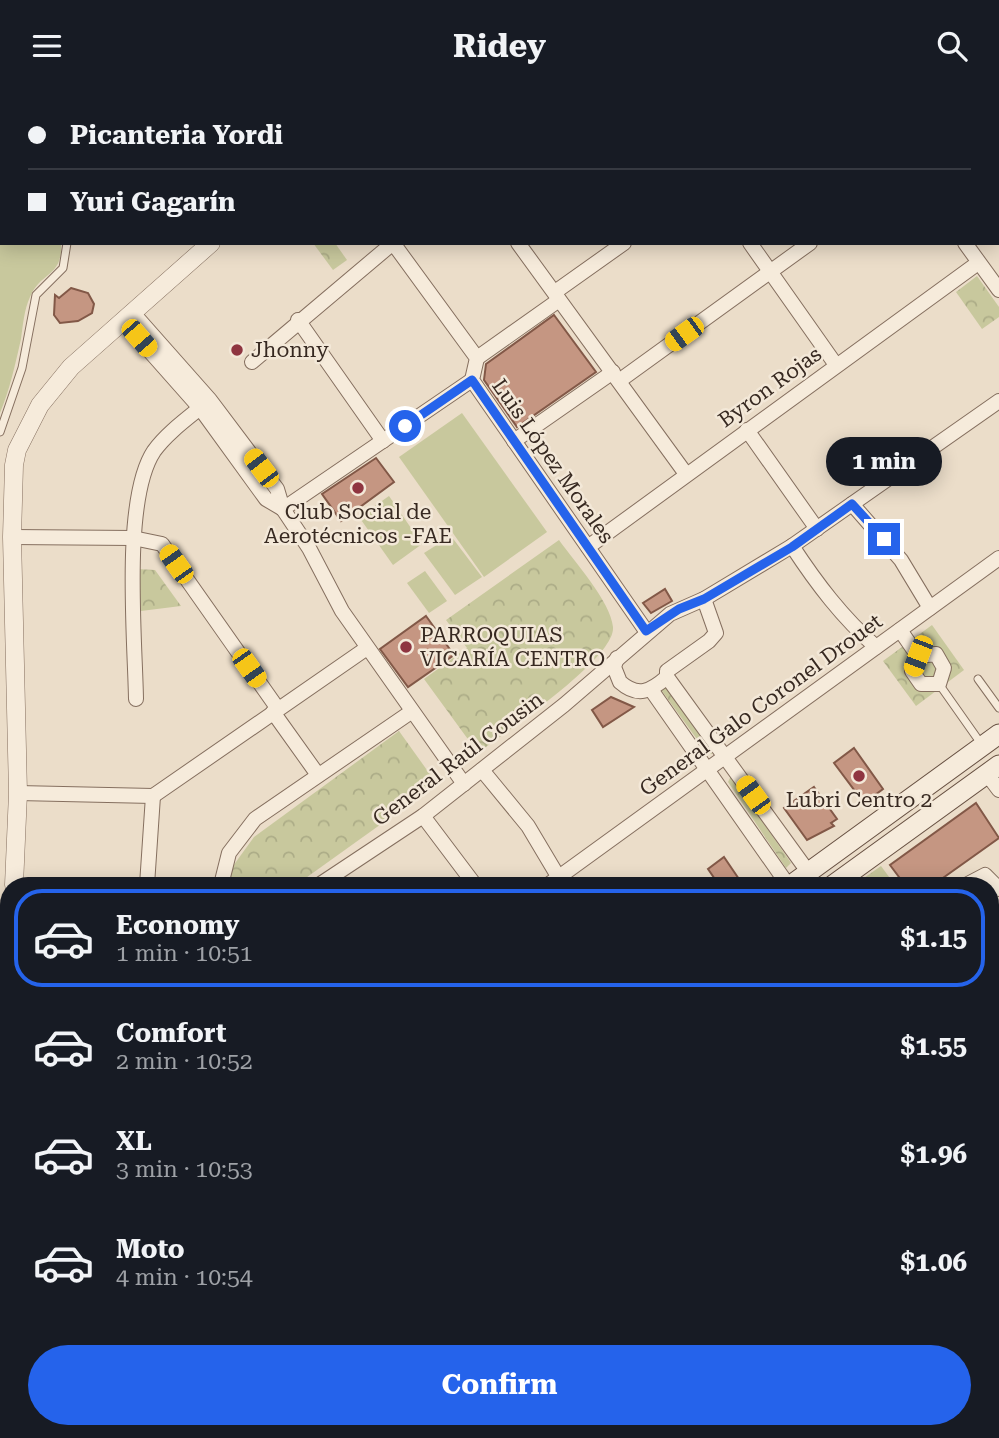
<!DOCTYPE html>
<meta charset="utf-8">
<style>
:root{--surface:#171b24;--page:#242831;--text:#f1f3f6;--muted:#9ea1a6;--line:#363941;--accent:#2563eb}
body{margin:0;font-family:"Roboto Serif",serif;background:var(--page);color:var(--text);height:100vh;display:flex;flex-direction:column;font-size:26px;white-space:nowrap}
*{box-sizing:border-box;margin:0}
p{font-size:23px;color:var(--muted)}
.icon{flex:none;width:38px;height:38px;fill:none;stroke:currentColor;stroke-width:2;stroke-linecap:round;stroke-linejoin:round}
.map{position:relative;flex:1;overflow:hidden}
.drawer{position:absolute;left:0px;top:786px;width:999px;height:562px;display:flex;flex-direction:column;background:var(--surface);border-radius:28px 28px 0 0;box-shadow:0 4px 18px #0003}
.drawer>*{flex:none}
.hud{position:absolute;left:0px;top:0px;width:999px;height:154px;box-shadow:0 4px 18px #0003;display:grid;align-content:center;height:154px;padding:0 28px;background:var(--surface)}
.end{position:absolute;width:32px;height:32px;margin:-16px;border:9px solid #2563eb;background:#fff;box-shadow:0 0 0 4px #fff}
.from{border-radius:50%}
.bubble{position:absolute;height:49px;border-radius:24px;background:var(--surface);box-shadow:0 4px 18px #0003;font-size:23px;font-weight:700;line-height:49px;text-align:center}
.car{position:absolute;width:21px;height:42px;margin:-21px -10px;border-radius:9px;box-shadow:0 0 5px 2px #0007;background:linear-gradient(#f5c518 24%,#345 0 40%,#f5c518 0 76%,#345 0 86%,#f5c518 0)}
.hud b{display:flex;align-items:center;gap:24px;height:66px;font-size:26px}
.hud b+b{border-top:2px solid var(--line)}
.hud i{width:18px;height:18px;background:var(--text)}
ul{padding:12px 0 0;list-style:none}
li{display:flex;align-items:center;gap:21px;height:98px;margin:0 14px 10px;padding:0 14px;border:4px solid transparent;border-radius:28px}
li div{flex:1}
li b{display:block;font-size:26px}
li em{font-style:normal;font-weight:700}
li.current{border-color:var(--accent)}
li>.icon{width:63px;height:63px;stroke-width:1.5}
.action{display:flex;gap:14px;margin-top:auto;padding:14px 28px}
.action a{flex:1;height:80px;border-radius:42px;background:var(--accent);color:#fff;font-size:28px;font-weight:700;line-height:80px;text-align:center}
header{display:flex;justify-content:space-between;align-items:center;height:91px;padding:0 28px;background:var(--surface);font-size:32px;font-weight:700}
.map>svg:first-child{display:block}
.grass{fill:#c8c89d}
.park{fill:url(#park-crowns)}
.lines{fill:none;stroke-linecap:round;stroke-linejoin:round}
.taxiway{stroke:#918375;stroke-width:32}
.building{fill:#c59682;stroke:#825847;stroke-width:2}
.service-casing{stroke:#856f5f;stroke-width:9}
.minor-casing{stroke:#856f5f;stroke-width:16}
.tertiary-casing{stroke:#856f5f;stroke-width:19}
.secondary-casing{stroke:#675042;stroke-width:21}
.service{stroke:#f6ebdb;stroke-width:7}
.minor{stroke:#f6ebdb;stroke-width:14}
.tertiary{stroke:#f6ebdb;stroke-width:18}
.secondary{stroke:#f6ebdb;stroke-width:19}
.route{stroke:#2563eb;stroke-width:9}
.poi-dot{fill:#8f3540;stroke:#f3e8d8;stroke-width:2.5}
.labels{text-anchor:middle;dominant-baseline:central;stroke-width:5;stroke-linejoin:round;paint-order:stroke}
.poi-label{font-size:21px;fill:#372921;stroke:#f3e8d8;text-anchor:start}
.street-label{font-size:21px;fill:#372921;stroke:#f3e8d8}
</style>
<header><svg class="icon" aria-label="menu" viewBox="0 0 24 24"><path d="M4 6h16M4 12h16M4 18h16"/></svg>Ridey<svg class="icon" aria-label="search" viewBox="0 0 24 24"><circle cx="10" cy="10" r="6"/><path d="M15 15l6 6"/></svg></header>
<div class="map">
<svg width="999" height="1347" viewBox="0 0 999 1347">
<defs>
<pattern id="park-crowns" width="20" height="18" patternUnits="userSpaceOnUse" patternTransform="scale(1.75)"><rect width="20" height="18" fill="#c8c89d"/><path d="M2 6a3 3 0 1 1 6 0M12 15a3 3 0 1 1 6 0" fill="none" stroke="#acac87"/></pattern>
</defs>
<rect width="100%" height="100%" fill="#ebddc9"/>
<!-- grass -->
<g class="grass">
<path d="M0,101L2,152H61C63,186 41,180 30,206C24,219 23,234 21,248C15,274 10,298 0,322Z"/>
<polygon points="462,322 547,441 484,486 399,366"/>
<polygon points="389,405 422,453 393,474 359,426"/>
<polygon points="451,445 482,486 455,504 424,462"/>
<polygon points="425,480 447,510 429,522 407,492"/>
</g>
<!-- park -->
<g class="park">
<polygon points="313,152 335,152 347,169 333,179"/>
<polygon points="977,185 999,216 999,226 982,238 956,201"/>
<path d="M559,449C574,470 611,511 613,536C616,567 504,642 478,662L424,588L467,557L446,529Z"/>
<polygon points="137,478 155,479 181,515 141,520"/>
<polygon points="932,534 964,579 916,615 883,570"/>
<polygon points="664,593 713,661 712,663 707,662 659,596"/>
<polygon points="399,640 437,693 296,794 229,794 233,775 254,746"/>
<polygon points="731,685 791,772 786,777 728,691"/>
<polygon points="881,775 895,794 854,794"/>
</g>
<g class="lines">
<!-- taxiway -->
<g class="taxiway">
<polyline points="34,0 34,2"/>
<polyline points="0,79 2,79"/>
</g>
</g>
<!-- building -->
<g class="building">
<polygon points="71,197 88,202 94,213 92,222 78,230 60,232 54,224 55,204 59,207"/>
<polygon points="554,224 596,281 517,336 484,289 486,273"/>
<polygon points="376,367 394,391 341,430 322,403"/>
<polygon points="665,498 672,510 651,522 643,512"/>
<polygon points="426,525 454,564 408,596 380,558"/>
<polygon points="611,606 634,616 603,636 592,619"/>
<polygon points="854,657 883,698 864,712 834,672"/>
<polygon points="814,696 837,728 831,732 834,735 807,749 784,717"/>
<polygon points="976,712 999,747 933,794 905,794 890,774"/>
<polygon points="724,766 743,794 719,794 708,778"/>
</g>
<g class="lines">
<!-- service casing -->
<g class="service-casing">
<g id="service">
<polyline points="57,0 58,2"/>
<polyline points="127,0 127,2"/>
<polyline points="332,0 333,2"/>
<polyline points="356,0 356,2"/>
<polyline points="289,2 289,0"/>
<polyline points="0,341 22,277 36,204 63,177 67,152"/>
<polyline points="978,588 999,617"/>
<polyline points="939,593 982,654"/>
<polyline points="130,1339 130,1343"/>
<polyline points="407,1347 410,1339"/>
</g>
</g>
<!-- minor casing -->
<g class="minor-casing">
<g id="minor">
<polyline points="626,0 628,2"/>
<polyline points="858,0 859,2"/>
<polyline points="641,2 644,0"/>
<polyline points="836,2 838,0"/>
<polyline points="998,18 999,17"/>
<polyline points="518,152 686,383"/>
<polyline points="750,152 836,274"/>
<polyline points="965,152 999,199"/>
<polyline points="555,201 624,152"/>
<polyline points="298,229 383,350"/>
<polyline points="123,230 200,317 266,408 283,418 277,398 210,309 133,222"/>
<polyline points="477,267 559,209"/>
<polyline points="252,271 393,152 477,267 472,289 646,540"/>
<polyline points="619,290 810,152"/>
<polyline points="747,339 817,438"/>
<polyline points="514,350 613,281"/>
<polyline points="852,413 901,469 930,517"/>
<polyline points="12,446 133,447 162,453 278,618"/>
<path d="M792,455C817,493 842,526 876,556"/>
<polyline points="588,456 978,172"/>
<polyline points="900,539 918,565"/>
<polygon points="936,563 944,577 939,593 921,593 912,580 918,565"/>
<path d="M617,567L614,576L620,591C638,607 651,600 667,586V580L709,550L716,542L704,508"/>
<polyline points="667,586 809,782"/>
<polyline points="652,600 788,794"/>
<path d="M136,608C135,548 122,408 154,360C167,342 188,327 205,313"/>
<polyline points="273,621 318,684"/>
<polyline points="482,679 528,735 559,787"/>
<polyline points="987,683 999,699"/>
<polyline points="464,693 342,520 309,457 283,418 472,289"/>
<polyline points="18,702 153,705 367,557"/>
<polyline points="423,725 475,794"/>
<polyline points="147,794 153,705"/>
<polyline points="221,794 229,762 255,728 411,621"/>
<polyline points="319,794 423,725 564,614 670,523 704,508 792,455 999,310"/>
<polyline points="548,794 999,467"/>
<polyline points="966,794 985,784 999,798"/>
<polyline points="990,878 999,872"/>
<polyline points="990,1028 999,1040"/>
<polyline points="990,1060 999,1054"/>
<polyline points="990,1170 999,1182"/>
<polyline points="990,1231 999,1224"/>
<polyline points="990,1256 999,1250"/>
<polyline points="990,1297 999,1309"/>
<polyline points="541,1339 571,1347"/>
<polyline points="614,1347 626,1339"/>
<polyline points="832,1347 843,1339"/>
<polyline points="864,1347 875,1339"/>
<polyline points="992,1347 999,1342"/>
</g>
</g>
<!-- tertiary casing -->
<g class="tertiary-casing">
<g id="tertiary">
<polyline points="397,2 400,0"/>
<polyline points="998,2 999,4"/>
<polyline points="14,794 18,702 12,446 14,374 17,359 40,314 71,276 211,152"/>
<polyline points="9,895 6,1195 9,1208"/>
<polyline points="211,1339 212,1347"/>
<polyline points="793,1339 799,1347"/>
<polyline points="813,1339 819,1347"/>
</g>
</g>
<!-- secondary casing -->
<g class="secondary-casing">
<g id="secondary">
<polyline points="791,794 999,643"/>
<polyline points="833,794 999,674"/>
<polyline points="15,1347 28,1339"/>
<polyline points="71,1347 82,1339"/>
</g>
</g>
<!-- service -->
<use href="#service" class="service"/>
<!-- minor -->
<use href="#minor" class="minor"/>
<!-- tertiary -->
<use href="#tertiary" class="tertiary"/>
<!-- secondary -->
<use href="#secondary" class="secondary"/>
</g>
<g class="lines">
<!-- route -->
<polyline class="route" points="405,335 472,289 646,540 679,518 704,508 792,456 852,413 884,448"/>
</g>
<!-- markers -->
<g class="poi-dot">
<circle cx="237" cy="259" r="7"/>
<circle cx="358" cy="397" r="7"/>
<circle cx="406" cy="556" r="7"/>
<circle cx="859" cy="685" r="7"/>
</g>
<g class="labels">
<!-- poi labels -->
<g class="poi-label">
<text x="251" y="259">Jhonny</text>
<text x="358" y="421" text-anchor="middle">Club Social de<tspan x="358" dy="24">Aerotécnicos -FAE</tspan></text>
<text x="420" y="544">PARROQUIAS<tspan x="420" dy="24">VICARÍA CENTRO</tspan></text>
<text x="859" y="709" text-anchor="middle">Lubri Centro 2</text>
</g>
<!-- street labels -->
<g class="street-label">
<text transform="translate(770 296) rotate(-36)">Byron Rojas</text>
<text transform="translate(553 370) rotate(55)">Luis López Morales</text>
<text transform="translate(761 614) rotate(-36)">General Galo Coronel Drouet</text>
<text transform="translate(458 668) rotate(-37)">General Raúl Cousin</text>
</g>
</g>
</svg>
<i class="end from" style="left:405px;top:335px"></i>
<i class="end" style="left:884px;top:448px"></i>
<div class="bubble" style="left:826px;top:346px;width:116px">1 min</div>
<i class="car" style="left:684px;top:243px;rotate:234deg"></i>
<i class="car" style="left:139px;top:247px;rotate:139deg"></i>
<i class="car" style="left:261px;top:377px;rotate:323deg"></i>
<i class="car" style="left:176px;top:473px;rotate:325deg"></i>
<i class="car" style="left:918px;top:565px;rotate:201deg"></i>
<i class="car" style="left:249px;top:577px;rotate:145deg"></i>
<i class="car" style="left:753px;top:704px;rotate:324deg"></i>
<div class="hud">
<b><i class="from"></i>Picanteria Yordi</b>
<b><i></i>Yuri Gagarín</b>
</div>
<section class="drawer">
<ul>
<li class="current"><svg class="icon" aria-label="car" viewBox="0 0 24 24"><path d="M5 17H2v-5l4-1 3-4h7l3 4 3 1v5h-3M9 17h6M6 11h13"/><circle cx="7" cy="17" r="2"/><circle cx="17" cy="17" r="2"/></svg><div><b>Economy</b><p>1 min · 10:51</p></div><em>$1.15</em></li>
<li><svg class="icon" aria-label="car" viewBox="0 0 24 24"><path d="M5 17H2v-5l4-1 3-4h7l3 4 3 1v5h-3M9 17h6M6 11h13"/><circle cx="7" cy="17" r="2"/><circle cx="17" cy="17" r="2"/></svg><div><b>Comfort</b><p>2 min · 10:52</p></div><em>$1.55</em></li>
<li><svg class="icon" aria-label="car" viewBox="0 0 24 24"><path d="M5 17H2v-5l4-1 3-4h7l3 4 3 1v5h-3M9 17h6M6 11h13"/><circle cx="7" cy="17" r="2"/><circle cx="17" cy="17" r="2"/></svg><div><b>XL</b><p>3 min · 10:53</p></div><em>$1.96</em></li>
<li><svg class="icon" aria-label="car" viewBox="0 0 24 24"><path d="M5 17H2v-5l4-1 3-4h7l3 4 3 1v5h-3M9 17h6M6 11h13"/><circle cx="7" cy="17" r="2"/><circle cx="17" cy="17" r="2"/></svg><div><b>Moto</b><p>4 min · 10:54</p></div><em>$1.06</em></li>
</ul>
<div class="action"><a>Confirm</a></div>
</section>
</div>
